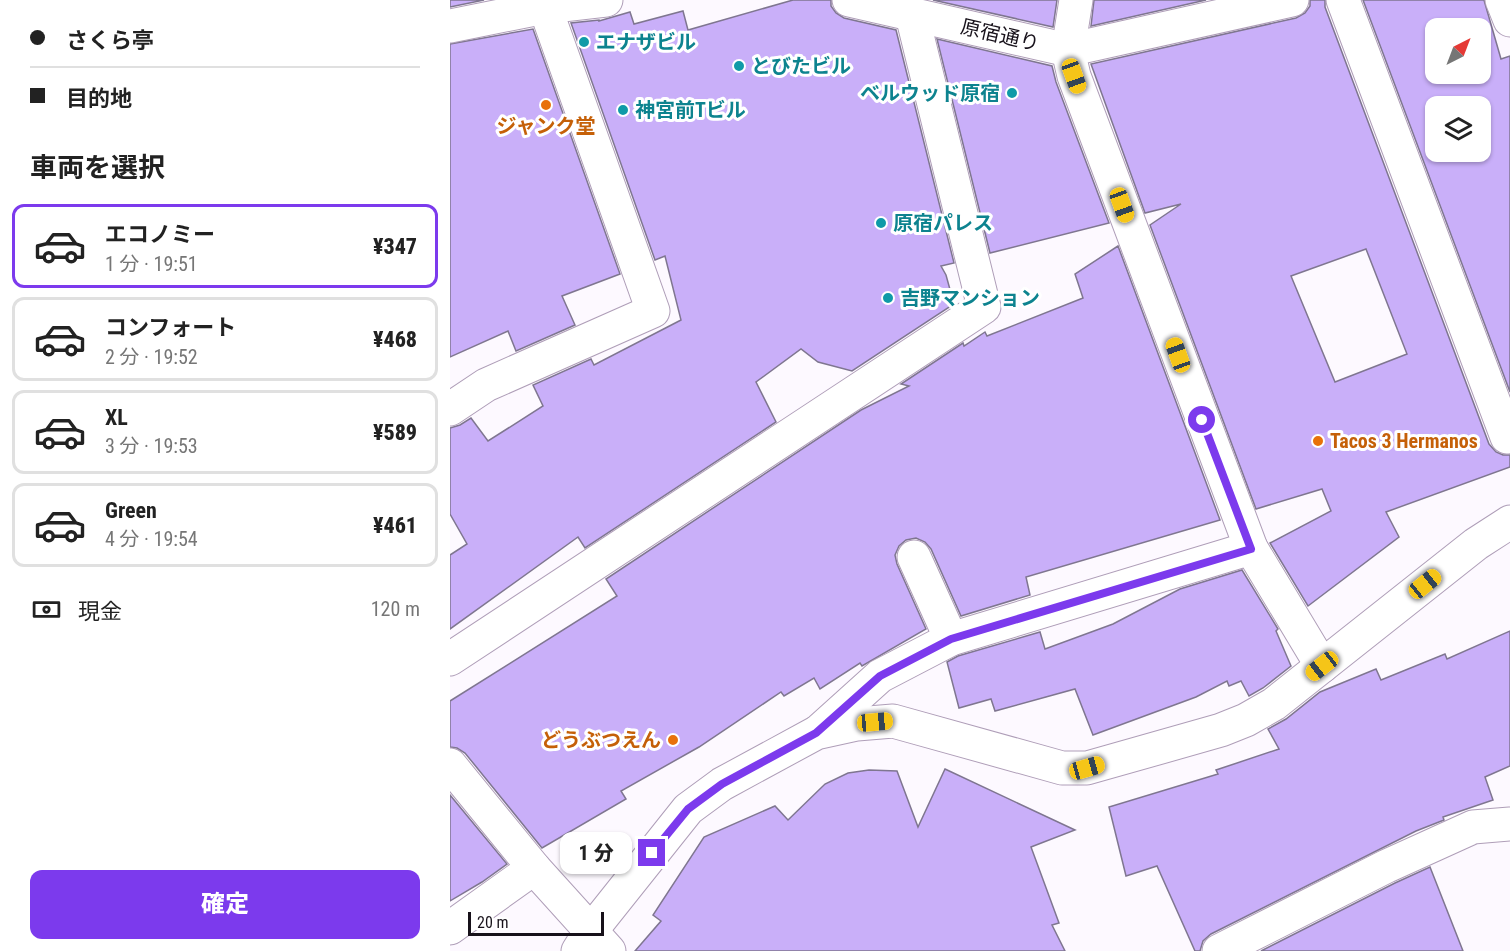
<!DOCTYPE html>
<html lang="ja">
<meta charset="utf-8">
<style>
:root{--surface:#fff;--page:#f6f6f6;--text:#222;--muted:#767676;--line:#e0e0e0;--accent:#7c3aed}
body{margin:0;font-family:"Roboto Condensed","Noto Sans JP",sans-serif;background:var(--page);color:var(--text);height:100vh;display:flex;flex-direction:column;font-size:22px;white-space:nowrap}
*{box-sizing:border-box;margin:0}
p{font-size:20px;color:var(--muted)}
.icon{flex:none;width:33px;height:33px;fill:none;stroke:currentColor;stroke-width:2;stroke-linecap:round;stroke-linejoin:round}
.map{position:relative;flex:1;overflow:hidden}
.drawer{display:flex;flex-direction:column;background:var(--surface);width:450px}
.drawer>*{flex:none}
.guide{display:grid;align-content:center;height:132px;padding:0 30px;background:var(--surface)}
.needle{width:39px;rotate:42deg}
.controls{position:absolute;left:975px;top:18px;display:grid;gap:12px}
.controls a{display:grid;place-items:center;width:66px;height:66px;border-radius:12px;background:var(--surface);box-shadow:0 2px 4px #0004;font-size:30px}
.scale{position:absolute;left:18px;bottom:15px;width:136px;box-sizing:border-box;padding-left:6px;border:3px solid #17111a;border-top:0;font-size:16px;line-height:21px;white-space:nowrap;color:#17111a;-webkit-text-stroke:4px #fff;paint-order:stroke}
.end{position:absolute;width:27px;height:27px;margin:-14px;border:8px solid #7c3aed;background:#fff;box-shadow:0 0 0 3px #fff}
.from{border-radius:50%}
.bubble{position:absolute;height:42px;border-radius:12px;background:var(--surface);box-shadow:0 2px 4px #0004;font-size:20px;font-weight:800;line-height:42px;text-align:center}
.car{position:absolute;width:18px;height:36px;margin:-18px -9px;border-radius:8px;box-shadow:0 0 4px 2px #0007;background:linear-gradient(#f5c518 24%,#345 0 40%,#f5c518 0 76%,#345 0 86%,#f5c518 0)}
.guide b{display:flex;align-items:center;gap:21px;height:57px;font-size:22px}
.guide b+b{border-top:2px solid var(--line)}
.guide i{width:15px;height:15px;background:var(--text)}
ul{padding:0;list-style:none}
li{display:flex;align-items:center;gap:18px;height:84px;margin:0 12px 9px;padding:0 18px;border:3px solid var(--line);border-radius:12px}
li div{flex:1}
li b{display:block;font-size:22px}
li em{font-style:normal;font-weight:800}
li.selected{border-color:var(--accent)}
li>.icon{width:54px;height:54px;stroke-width:1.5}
h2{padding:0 30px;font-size:27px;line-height:72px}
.pay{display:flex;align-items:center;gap:15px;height:66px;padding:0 30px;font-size:22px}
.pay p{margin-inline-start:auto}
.primary-button{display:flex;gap:12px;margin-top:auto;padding:12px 30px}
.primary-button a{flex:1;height:69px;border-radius:12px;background:var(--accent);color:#fff;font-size:24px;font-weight:800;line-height:69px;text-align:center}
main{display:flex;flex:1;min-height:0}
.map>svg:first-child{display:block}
.building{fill:#c9aff9;stroke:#7f7690;stroke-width:1.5;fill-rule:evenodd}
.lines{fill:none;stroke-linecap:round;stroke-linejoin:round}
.minor-casing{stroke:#af9eb8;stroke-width:35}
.minor{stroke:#fff;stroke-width:33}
.route{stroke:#7c3aed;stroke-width:8}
.culture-dot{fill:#0f9aa8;stroke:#fff;stroke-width:2}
.food-dot{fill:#e8710a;stroke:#fff;stroke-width:2}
.labels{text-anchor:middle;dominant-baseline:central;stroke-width:6;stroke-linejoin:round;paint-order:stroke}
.street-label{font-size:20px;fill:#17111a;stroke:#fff}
.culture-label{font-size:20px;font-weight:bold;fill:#0d838f;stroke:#fff;text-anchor:start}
.food-label{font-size:20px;font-weight:bold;fill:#c56008;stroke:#fff}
</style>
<main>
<section class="drawer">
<div class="guide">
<b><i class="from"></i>さくら亭</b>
<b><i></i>目的地</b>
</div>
<h2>車両を選択</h2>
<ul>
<li class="selected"><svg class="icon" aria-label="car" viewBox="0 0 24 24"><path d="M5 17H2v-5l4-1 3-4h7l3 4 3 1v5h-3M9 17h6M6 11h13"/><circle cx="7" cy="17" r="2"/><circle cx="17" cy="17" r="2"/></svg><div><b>エコノミー</b><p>1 分 · 19:51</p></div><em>¥347</em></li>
<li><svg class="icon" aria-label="car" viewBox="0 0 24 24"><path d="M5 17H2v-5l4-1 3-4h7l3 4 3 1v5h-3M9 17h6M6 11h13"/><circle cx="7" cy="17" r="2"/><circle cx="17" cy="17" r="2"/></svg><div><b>コンフォート</b><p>2 分 · 19:52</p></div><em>¥468</em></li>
<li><svg class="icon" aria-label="car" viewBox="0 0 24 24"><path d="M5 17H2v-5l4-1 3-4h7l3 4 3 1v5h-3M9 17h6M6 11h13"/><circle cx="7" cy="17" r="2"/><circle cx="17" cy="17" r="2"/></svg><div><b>XL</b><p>3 分 · 19:53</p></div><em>¥589</em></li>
<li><svg class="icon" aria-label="car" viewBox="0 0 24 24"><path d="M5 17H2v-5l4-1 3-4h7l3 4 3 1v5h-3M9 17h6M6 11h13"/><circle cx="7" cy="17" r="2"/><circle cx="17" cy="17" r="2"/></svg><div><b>Green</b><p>4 分 · 19:54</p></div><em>¥461</em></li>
</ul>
<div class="pay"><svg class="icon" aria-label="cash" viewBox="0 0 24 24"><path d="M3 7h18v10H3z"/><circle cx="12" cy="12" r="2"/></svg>現金<p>120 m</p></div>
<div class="primary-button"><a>確定</a></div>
</section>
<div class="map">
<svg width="1060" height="951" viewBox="0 0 1060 951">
<rect width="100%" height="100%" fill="#fdf9ff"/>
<!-- building -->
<g class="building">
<polygon points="0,0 34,0 0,7"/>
<polygon points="343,0 381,0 381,6 386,13 394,18 446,30 504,263 491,266 496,275 504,304 402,371 368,362 351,349 306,382 326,422 135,548 128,537 0,629 0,555 17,544 0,514 0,428 10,425 21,418 38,441 93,406 83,385 141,359 144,365 231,320 215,256 205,260 121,23 149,20 149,21 180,12 184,24 233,11 238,30"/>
<polygon points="483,0 607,0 603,27"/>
<polygon points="644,0 756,0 641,26"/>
<path d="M860,0H875V7L1039,444L1046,452L1053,455H1060V467L936,512L949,537L858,606L820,543L881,511L872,489L806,509L700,225L731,204L695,213L641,64L846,18L855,13L860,6ZM916,249L957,354L885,382L841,276Z"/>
<path d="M913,0H1034L1051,59L1060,56V392ZM986,28H1030V74H986ZM986,106H1030V152H986Z"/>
<polygon points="83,29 170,274 112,296 125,325 66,351 58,331 0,357 0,44"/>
<polygon points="487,39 602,66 606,82 659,223 540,253"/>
<polygon points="668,246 770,520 576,577 580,595 511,616 481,549 475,542 466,538 456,540 449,546 445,555 447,564 476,629 412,666 410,663 370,689 364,678 334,696 331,692 249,747 171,791 176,799 92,848 15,753 7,748 0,747 0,701 167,596 156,579 411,410 459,386 451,384 513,343 514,346 535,332 537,336 633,298 625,274"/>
<polygon points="792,570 828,629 826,631 841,666 813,688 799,696 791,681 779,686 777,681 746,697 643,735 625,689 545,711 541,699 509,708 497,662 508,656 590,632 595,649 663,624 730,589"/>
<polygon points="1060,631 1060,766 1035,777 1043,800 993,817 994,820 966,831 761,934 753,941 750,951 745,951 707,866 676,876 659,807 768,774 766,770 829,749 818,729 836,719 870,692 926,669 931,680 995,654 997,659"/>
<polygon points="495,769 625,830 581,847 609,923 602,925 615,951 185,951 211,921 203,915 254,837 325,806 338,820 375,784 398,773 419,770 447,771 468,827"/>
<polygon points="0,795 57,864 32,882 0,901"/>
<polygon points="980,867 1013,951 811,951 945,883"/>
</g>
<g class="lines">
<!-- minor casing -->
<g class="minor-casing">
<g id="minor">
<polyline points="399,0 618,50 842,0"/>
<polyline points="626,0 618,50 624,76 801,548 872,666"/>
<polyline points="893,0 1057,437"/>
<polyline points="1052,0 1060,20"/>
<polyline points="0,26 95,7 156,0"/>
<polyline points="0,409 36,385 203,311 95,7"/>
<polyline points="464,557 501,639"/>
<polyline points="0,659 534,307 462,15"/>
<polyline points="369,731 430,676 501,639 801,548"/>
<polyline points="0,765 84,868 159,951"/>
<polyline points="0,928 84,868"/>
<polyline points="128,951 140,932 238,809 272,784 366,733 407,724 443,721 612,768 637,768 771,730 796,720 824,704 1026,544 1060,522"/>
<polyline points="769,951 937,866 1023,827 1060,824"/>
</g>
</g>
<!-- minor -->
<use href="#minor" class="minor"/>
</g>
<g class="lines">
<!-- route -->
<polyline class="route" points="202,853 238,809 272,784 366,733 430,676 501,639 801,549 752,420"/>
</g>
<!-- markers -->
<g class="culture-dot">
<circle cx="134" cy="42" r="6"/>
<circle cx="289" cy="66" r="6"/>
<circle cx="562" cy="93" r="6"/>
<circle cx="173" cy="110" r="6"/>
<circle cx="431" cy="223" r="6"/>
<circle cx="438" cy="298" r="6"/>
</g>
<g class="food-dot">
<circle cx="96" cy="105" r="6"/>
<circle cx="868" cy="441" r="6"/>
<circle cx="223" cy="740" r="6"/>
</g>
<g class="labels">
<!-- street labels -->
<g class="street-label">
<text transform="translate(550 35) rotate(13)">原宿通り</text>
</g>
<!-- culture labels -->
<g class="culture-label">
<text x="146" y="42">エナザビル</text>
<text x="301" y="66">とびたビル</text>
<text x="550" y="93" text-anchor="end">ベルウッド原宿</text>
<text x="185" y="110">神宮前Tビル</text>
<text x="443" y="223">原宿パレス</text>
<text x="450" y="298">吉野マンション</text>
</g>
<!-- food labels -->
<g class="food-label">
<text x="96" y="126">ジャンク堂</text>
<text x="880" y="441" text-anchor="start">Tacos 3 Hermanos</text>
<text x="211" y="740" text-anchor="end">どうぶつえん</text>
</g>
</g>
</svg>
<div class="controls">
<a><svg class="needle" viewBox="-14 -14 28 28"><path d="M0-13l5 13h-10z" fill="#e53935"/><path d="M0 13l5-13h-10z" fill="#767676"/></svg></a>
<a><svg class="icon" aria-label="layers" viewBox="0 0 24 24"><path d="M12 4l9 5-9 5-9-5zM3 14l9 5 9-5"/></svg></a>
</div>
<div class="scale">20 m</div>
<i class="end from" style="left:752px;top:420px"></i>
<i class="end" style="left:202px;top:853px"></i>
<div class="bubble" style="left:110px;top:832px;width:72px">1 分</div>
<i class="car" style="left:624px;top:76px;rotate:160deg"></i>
<i class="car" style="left:672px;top:205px;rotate:160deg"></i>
<i class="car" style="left:728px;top:355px;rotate:340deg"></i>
<i class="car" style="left:975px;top:584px;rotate:51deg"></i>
<i class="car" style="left:872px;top:666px;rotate:232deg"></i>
<i class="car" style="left:425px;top:722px;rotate:85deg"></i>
<i class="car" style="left:637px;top:768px;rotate:74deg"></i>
</div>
</main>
